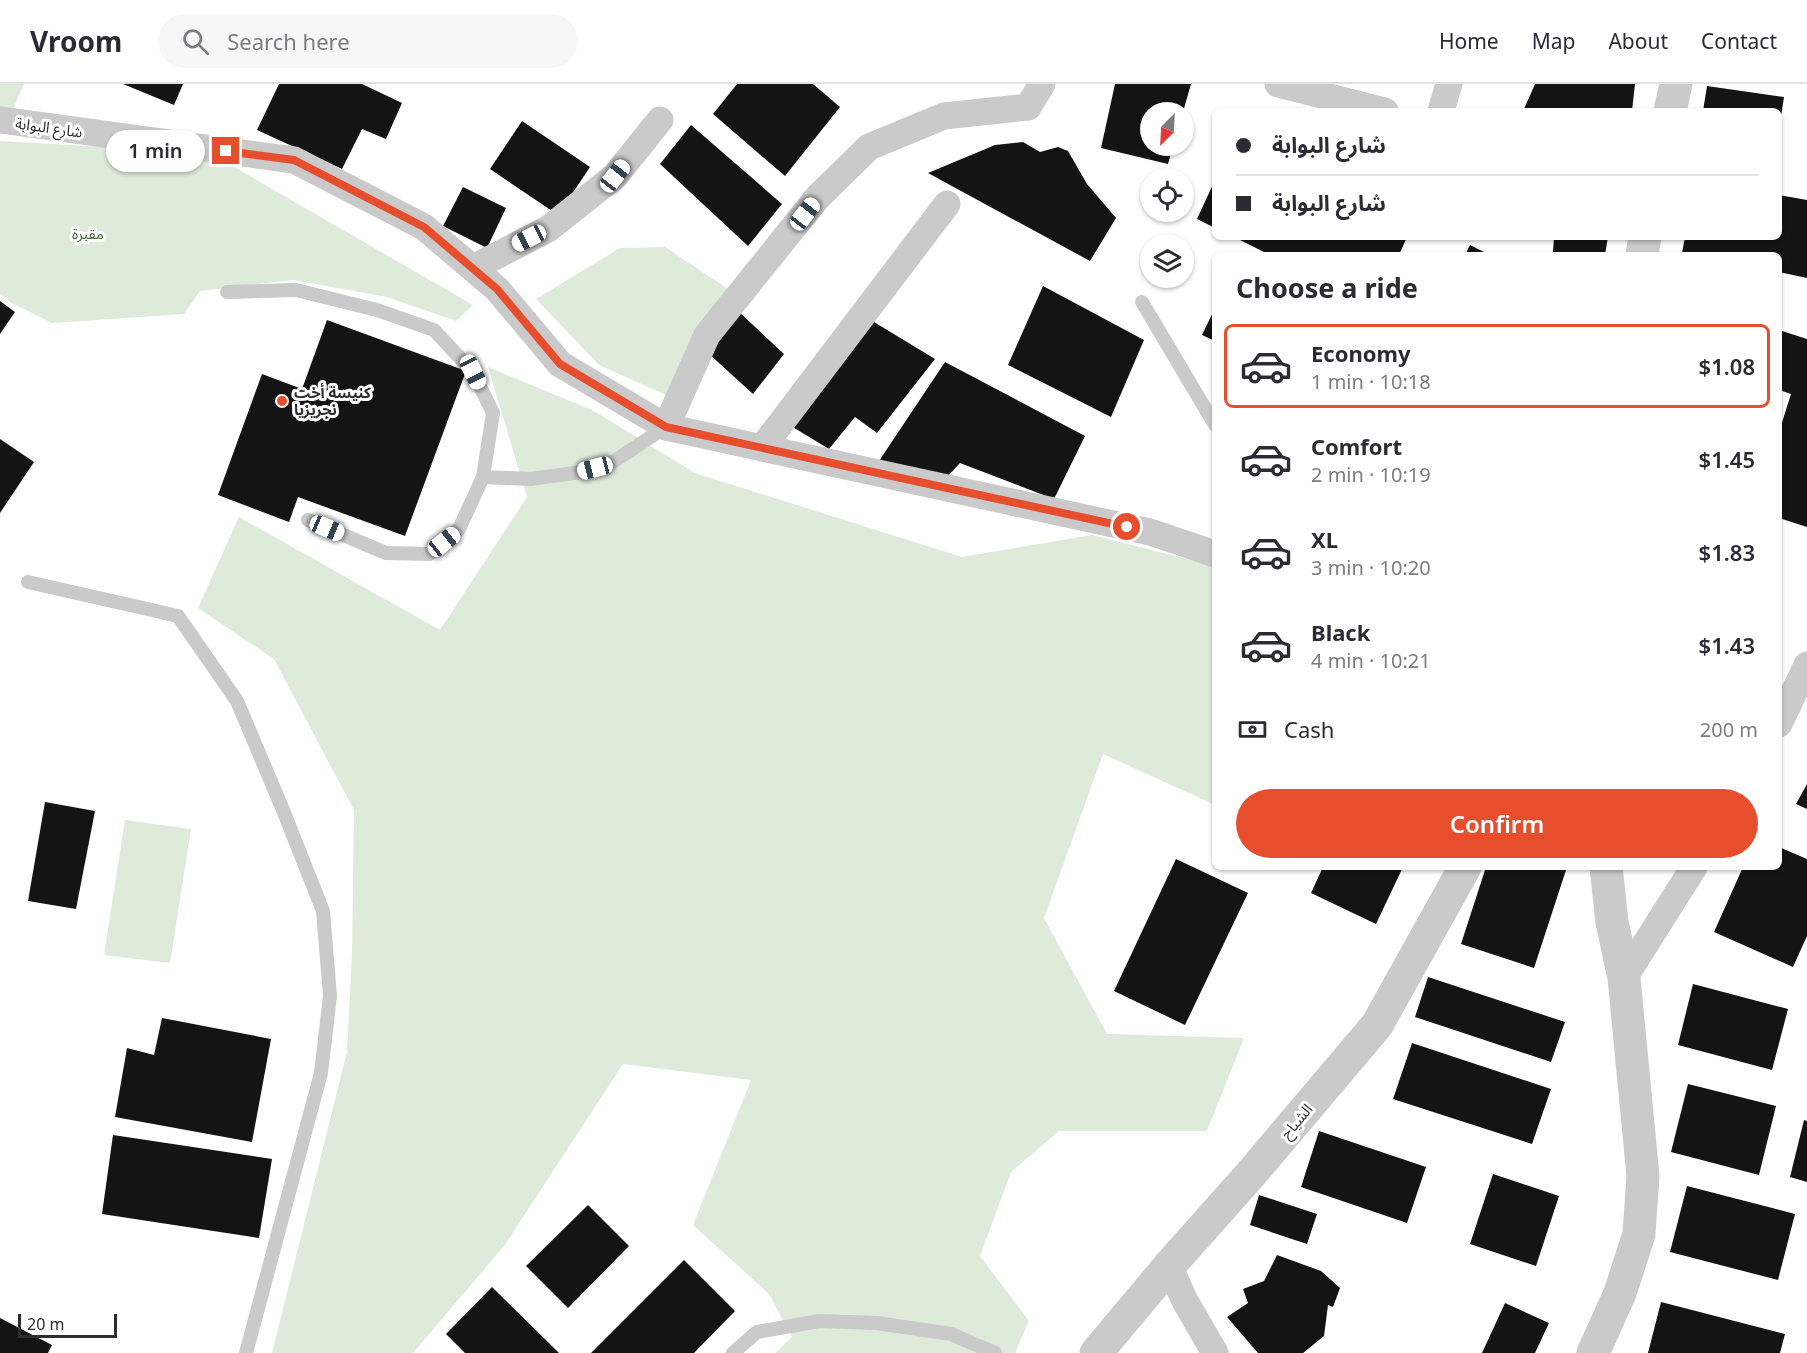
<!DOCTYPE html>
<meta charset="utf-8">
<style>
:root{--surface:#fff;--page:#f7f7f7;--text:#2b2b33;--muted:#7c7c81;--line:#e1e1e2;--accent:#e64e2d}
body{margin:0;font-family:"Noto Sans","Noto Sans Arabic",sans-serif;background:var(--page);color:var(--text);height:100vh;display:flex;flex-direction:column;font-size:22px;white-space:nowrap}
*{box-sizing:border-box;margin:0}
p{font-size:20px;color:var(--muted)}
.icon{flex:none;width:33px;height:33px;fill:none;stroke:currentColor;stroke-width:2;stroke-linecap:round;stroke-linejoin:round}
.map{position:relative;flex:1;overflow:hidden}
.side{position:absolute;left:1212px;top:168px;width:570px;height:618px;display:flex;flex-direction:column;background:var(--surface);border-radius:9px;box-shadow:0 2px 4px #0004}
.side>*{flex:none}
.banner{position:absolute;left:1212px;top:24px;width:570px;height:132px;border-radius:9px;box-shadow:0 2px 4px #0004;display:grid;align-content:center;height:132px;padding:0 24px;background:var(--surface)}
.needle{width:39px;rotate:204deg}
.buttons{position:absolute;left:1140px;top:18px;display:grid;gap:12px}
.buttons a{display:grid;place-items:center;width:54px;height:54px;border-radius:50%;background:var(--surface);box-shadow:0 2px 4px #0004;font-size:30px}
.scale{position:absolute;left:18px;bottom:15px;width:99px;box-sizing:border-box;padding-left:6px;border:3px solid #2d2d2d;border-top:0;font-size:16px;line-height:21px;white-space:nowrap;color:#2d2d2d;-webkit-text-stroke:4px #fff;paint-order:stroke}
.end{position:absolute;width:27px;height:27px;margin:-14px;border:8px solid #e64e2d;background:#fff;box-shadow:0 0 0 3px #fff}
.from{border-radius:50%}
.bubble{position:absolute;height:42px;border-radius:21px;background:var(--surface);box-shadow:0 2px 4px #0004;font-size:20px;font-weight:600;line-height:42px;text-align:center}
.car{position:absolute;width:18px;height:36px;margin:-18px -9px;border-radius:8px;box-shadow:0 0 4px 2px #0007;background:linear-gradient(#fff 24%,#345 0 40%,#fff 0 76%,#345 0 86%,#fff 0)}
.banner b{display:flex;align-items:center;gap:21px;height:57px;font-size:22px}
.banner b+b{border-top:2px solid var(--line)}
.banner i{width:15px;height:15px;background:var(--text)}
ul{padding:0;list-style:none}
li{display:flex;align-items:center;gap:18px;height:84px;margin:0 12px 9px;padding:0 12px;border:3px solid transparent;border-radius:9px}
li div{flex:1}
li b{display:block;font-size:22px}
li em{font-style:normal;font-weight:600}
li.active{border-color:var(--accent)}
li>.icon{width:54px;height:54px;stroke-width:1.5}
h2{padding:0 24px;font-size:27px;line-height:72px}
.pay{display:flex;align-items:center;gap:15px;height:66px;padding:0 24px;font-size:22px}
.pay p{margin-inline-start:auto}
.action{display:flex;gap:12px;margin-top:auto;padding:12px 24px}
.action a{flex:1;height:69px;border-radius:36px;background:var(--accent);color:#fff;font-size:24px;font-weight:600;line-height:69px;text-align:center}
header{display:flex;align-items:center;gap:36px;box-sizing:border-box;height:84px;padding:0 30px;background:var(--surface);border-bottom:2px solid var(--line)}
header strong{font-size:28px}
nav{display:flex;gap:33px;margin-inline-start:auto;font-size:21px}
.search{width:420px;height:54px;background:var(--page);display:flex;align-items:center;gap:15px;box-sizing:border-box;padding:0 21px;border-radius:33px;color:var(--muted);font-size:22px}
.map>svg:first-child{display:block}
.green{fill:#dfebda}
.building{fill:#141414}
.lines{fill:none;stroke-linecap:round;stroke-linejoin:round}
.service{stroke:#cacaca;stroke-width:14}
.minor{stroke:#cacaca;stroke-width:27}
.tertiary{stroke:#cacaca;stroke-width:33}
.route{stroke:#e64e2d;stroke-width:8}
.poi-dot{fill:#e64e2d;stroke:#fff;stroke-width:2}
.labels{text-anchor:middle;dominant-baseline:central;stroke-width:6;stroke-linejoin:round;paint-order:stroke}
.street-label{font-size:15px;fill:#2d2d2d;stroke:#fff}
.park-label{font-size:15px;fill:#45693a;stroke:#fff}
.poi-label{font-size:15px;font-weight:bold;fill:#2d2d2d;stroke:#fff;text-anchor:start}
</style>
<header>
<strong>Vroom</strong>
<div class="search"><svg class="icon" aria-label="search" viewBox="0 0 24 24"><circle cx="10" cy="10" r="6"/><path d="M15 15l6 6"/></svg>Search here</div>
<nav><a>Home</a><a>Map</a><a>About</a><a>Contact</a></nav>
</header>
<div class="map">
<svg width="1807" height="1269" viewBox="0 0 1807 1269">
<rect width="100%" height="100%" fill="#fff"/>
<!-- green -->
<g class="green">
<polygon points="0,0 24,0 13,25 0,23"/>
<polygon points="0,57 157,66 229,80 473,221 456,237 387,213 293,196 200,207 184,230 52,239 10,218 0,210"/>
<polygon points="665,163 728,205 675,315 599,281 536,215 620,164"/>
<polygon points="488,283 594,327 695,389 962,473 1092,451 1215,482 1215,721 1103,670 1044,834 1107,950 1244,954 1207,1047 1059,1047 1011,1088 980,1172 1029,1237 1015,1269 775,1269 792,1253 769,1210 693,1141 751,996 623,980 504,1162 413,1269 272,1269 347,968 352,869 354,726 274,575 198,524 239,433 440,546 527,413"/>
<polygon points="125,736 191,745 170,879 104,871"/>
</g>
<!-- building -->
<g class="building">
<polygon points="123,0 183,0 174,21"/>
<polygon points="279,0 362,0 402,19 386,55 362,45 342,85 257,46"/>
<polygon points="737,0 813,0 840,23 785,92 713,30"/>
<polygon points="1115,0 1191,0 1183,28 1150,28 1150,62 1173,62 1168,80 1101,64"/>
<polygon points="1535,0 1635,0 1632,27 1532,27 1524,25"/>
<polygon points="1707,2 1784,13 1780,39 1779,39 1779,27 1703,27"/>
<polygon points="522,37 590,83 558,131 490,85"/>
<polygon points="691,41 782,120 748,162 660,80"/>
<polygon points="1023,58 1040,68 1058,63 1068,67 1087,100 1116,134 1090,177 928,89 995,61"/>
<polygon points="1215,96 1215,144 1197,135"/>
<polygon points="463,103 506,124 487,164 443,142"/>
<polygon points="1779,111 1807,116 1807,194 1779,188 1779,171 1693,171 1682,169 1685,153 1779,153"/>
<polygon points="1234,153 1407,153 1399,171 1270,171"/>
<polygon points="1554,153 1608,153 1605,171 1578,171 1553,168"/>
<polygon points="1470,161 1490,171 1465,171"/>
<polygon points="1043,202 1144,256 1111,333 1008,281"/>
<polygon points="0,217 15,228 0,250"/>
<polygon points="1215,224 1215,257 1202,251"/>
<polygon points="737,226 784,270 753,310 708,269"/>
<polygon points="869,235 935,275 877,349 855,333 829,365 791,342"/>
<polygon points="327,236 466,287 405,452 298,413 289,438 218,411 262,290 302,305"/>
<polygon points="1779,246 1807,255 1807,443 1779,434 1779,348 1791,310 1779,306"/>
<polygon points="945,278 1085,352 1054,415 960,379 934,407 875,383"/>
<polygon points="0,355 34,378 0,429"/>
<polygon points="1807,700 1807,725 1796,720"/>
<polygon points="45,718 95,727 76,825 28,817"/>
<polygon points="1779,763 1807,775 1807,852 1793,883 1714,848 1743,783 1779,783"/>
<polygon points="1176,775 1248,809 1185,941 1114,907"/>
<polygon points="1323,783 1403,783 1376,840 1311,809"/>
<polygon points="1486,783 1567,783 1534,884 1461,860"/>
<polygon points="1428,893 1565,938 1551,978 1415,933"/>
<polygon points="1693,900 1788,925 1772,986 1678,961"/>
<polygon points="162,934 271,955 252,1058 115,1033 127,964 154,971"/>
<polygon points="1412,959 1551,1005 1532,1060 1393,1015"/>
<polygon points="1688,1000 1776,1022 1759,1091 1671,1068"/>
<polygon points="1804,1036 1807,1037 1807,1098 1790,1093"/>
<polygon points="1319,1047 1426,1083 1407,1139 1301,1103"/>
<polygon points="113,1051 272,1075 259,1154 102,1130"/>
<polygon points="1493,1090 1559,1112 1536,1182 1470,1160"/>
<polygon points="1687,1102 1795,1130 1778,1196 1670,1168"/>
<polygon points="1259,1111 1317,1130 1307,1160 1250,1141"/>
<polygon points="588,1121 629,1162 568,1224 526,1182"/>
<polygon points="1277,1171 1321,1187 1340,1204 1333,1223 1328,1221 1324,1252 1303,1269 1258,1269 1227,1233 1248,1219 1243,1205 1264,1197"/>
<polygon points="684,1176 735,1227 694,1269 591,1269"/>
<polygon points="492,1203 559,1269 465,1269 446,1250"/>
<polygon points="1661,1218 1785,1250 1780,1269 1648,1269"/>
<polygon points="1505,1219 1549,1239 1535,1269 1482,1269"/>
<polygon points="0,1234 52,1261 48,1269 0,1269"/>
</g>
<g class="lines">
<!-- service -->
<g class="service">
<polyline points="227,208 296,206 377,226 434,246 473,288 493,329 483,393 459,445 429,470 386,469 308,436"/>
<polyline points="1142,218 1215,341"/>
<polyline points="483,393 531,395 581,388 608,381 666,343"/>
<polyline points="28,498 178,532 237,617 283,726 323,827 330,912 321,989 246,1269"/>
<polyline points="733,1269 757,1248 819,1237 877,1239 951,1250 995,1269"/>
</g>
<!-- minor -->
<g class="minor">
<polyline points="1278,0 1385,27"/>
<polyline points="1441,27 1449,0"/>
<polyline points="0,36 294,76 424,143 497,205 560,280 666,343 1150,448 1215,470"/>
<polyline points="473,184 548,145 615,92 660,36"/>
<polyline points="666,343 707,251 817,114 869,63 944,32 1028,23 1042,0"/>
<polyline points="762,364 947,120"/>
<polyline points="1779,640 1807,581"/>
<polyline points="1624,894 1694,783"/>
<polyline points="1169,1182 1185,1217 1215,1269"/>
</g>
<!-- tertiary -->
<g class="tertiary">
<polyline points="1670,27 1676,0"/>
<polyline points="1642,171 1645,153"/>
<polyline points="1096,1269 1169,1182 1250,1091 1377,941 1465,783"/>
<polyline points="1593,1269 1620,1209 1639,1150 1643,1092 1624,894 1612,838 1606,783"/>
</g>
</g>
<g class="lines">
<!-- route -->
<polyline class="route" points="226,67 294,76 424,143 497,205 560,280 666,343 1127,443"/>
</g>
<!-- markers -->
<circle class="poi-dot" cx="282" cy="317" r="6"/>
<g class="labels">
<!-- street labels -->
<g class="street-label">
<text transform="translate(49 43) rotate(8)">شارع البوابة</text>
<text transform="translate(1296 1037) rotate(-50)">الشياح</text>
</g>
<!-- park labels -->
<g class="park-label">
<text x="88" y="149">مقبرة</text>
</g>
<!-- poi labels -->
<g class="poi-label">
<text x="294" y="308">كنيسة أخت<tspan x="294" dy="17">نجريزيا</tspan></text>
</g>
</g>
</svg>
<div class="buttons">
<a><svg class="needle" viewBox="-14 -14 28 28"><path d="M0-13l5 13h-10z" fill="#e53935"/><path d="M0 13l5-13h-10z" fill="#7c7c81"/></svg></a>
<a><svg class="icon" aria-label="locate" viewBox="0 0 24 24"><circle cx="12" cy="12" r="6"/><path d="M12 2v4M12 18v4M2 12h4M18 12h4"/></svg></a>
<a><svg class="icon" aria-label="layers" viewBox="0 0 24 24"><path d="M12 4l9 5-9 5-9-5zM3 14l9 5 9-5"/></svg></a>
</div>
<div class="scale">20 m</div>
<i class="end from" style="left:1127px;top:443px"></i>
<i class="end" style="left:226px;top:67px"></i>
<div class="bubble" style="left:106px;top:46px;width:99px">1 min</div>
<i class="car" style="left:615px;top:92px;rotate:38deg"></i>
<i class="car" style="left:805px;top:130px;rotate:38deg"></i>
<i class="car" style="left:529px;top:154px;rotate:243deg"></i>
<i class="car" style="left:473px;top:288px;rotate:154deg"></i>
<i class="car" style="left:595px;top:384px;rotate:256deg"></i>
<i class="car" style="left:327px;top:444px;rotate:113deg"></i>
<i class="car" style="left:444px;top:458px;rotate:51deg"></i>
<div class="banner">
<b><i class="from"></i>شارع البوابة</b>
<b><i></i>شارع البوابة</b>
</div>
<section class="side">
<h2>Choose a ride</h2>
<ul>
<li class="active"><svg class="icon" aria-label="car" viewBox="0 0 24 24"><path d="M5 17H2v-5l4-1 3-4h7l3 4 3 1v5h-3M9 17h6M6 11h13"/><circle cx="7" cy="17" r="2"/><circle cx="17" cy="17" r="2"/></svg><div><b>Economy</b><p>1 min · 10:18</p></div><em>$1.08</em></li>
<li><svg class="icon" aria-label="car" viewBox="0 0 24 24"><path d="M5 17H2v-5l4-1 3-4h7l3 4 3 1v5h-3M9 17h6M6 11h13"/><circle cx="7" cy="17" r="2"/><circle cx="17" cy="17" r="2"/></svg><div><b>Comfort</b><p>2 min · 10:19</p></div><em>$1.45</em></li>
<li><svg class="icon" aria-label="car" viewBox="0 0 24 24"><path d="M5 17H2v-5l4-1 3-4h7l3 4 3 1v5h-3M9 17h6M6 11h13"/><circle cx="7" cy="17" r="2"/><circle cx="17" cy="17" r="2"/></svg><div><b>XL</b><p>3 min · 10:20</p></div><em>$1.83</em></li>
<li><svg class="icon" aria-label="car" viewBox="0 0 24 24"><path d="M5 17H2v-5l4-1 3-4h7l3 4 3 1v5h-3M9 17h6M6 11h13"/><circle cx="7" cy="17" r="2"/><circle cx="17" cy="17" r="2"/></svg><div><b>Black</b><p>4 min · 10:21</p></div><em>$1.43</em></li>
</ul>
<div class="pay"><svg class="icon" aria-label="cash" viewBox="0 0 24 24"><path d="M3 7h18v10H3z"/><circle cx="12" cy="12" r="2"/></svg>Cash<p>200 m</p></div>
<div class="action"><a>Confirm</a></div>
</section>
</div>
